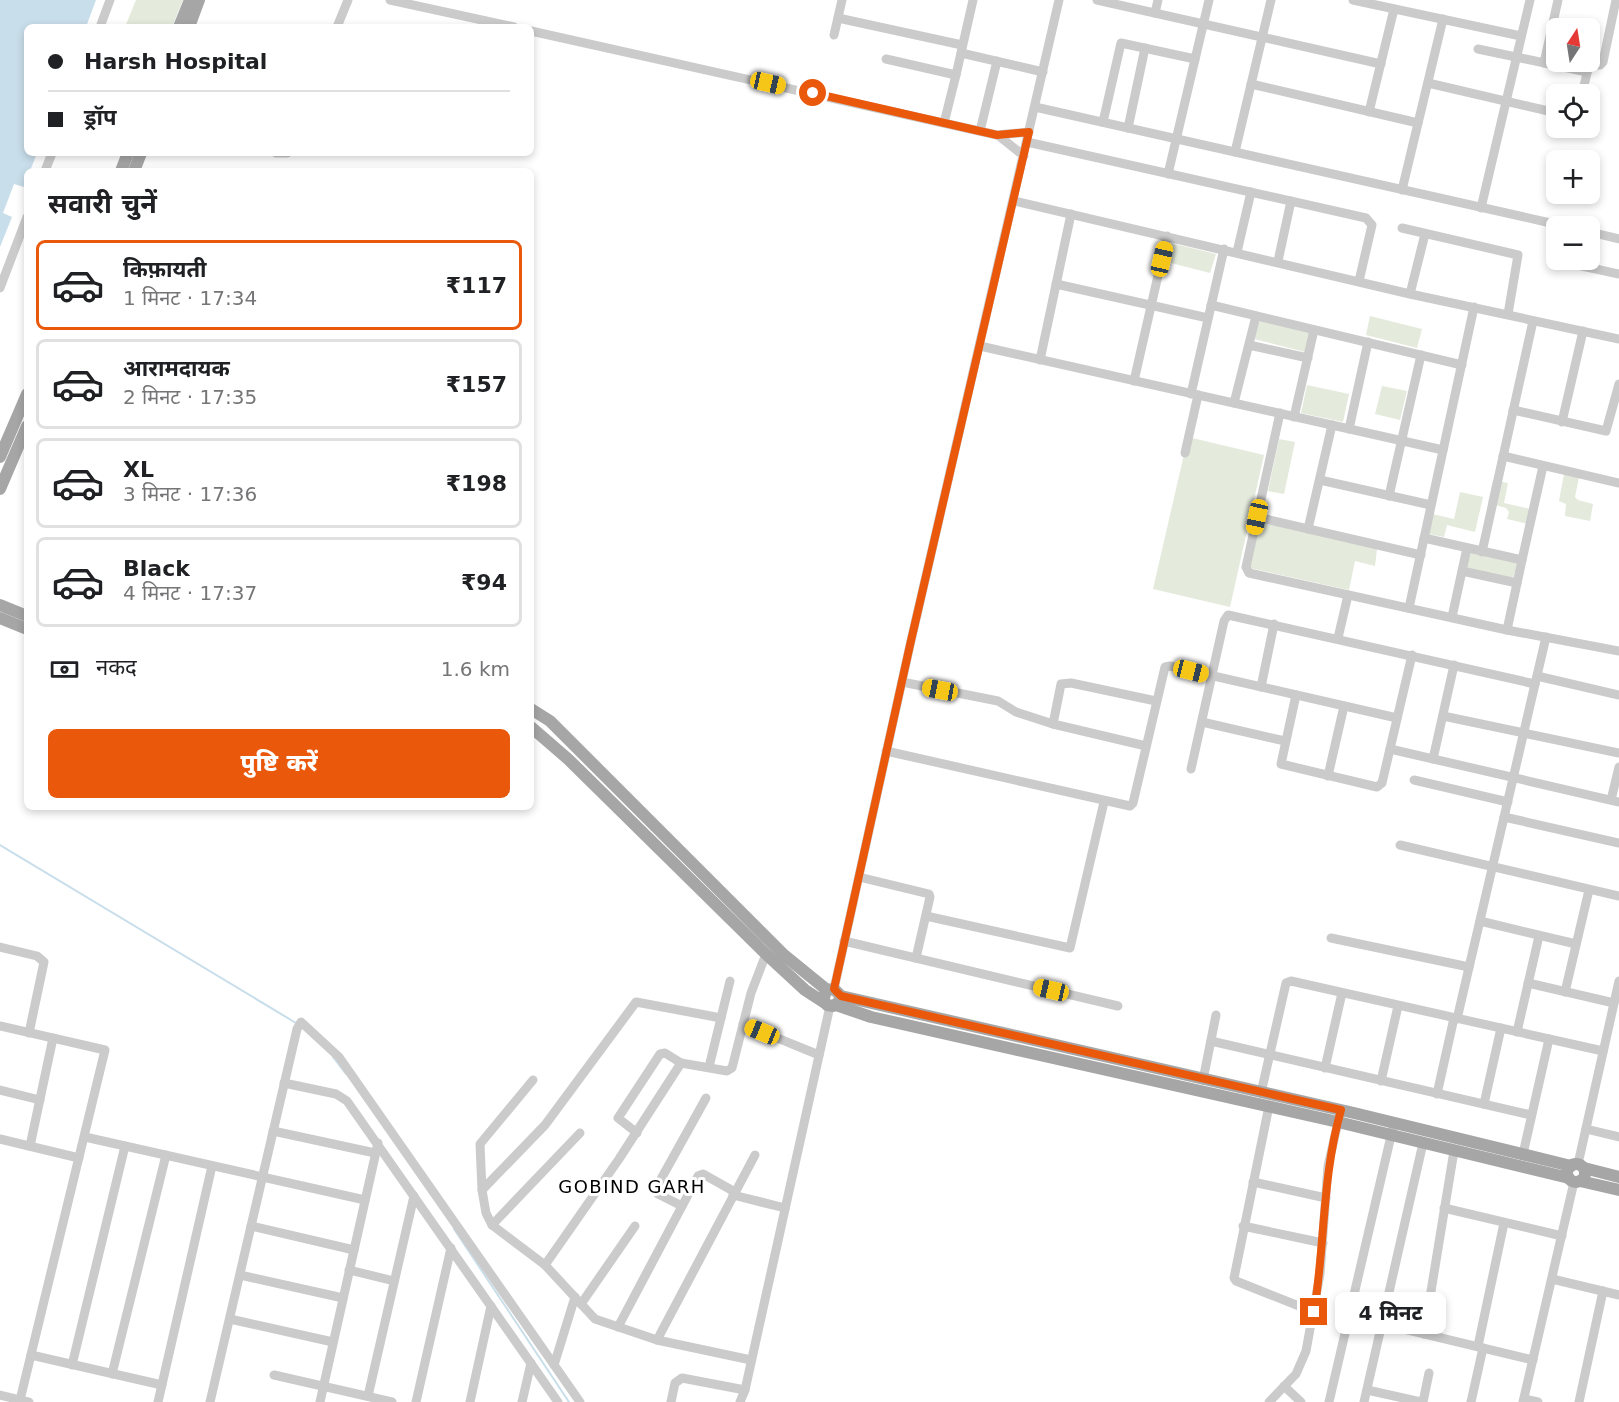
<!DOCTYPE html>
<html lang="hi">
<meta charset="utf-8">
<style>
:root{--surface:#fff;--page:#f2f2f2;--text:#202124;--muted:#757577;--line:#e0e0e0;--accent:#ea580c}
body{margin:0;font-family:"DejaVu Sans","Noto Sans Devanagari",sans-serif;background:var(--page);color:var(--text);height:100vh;display:flex;flex-direction:column;font-size:22px;white-space:nowrap}
*{box-sizing:border-box;margin:0}
p{font-size:20px;color:var(--muted)}
.icon{flex:none;width:33px;height:33px;fill:none;stroke:currentColor;stroke-width:2;stroke-linecap:round;stroke-linejoin:round}
.map{position:relative;flex:1;overflow:hidden}
.side{position:absolute;left:24px;top:168px;width:510px;height:642px;display:flex;flex-direction:column;background:var(--surface);border-radius:9px;box-shadow:0 3px 9px #0003}
.side>*{flex:none}
.guide{position:absolute;left:24px;top:24px;width:510px;height:132px;border-radius:9px;box-shadow:0 3px 9px #0003;display:grid;align-content:center;height:132px;padding:0 24px;background:var(--surface)}
.needle{width:39px;rotate:12deg}
.tools{position:absolute;left:1546px;top:18px;display:grid;gap:12px}
.tools a{display:grid;place-items:center;width:54px;height:54px;border-radius:9px;background:var(--surface);box-shadow:0 3px 9px #0003;font-size:30px}
.end{position:absolute;width:27px;height:27px;margin:-14px;border:8px solid #ea580c;background:#fff;box-shadow:0 0 0 3px #fff}
.from{border-radius:50%}
.bubble{position:absolute;height:42px;border-radius:9px;background:var(--surface);box-shadow:0 3px 9px #0003;font-size:20px;font-weight:800;line-height:42px;text-align:center}
.car{position:absolute;width:18px;height:36px;margin:-18px -9px;border-radius:8px;box-shadow:0 0 4px 2px #0007;background:linear-gradient(#f5c518 24%,#345 0 40%,#f5c518 0 76%,#345 0 86%,#f5c518 0)}
.guide b{display:flex;align-items:center;gap:21px;height:57px;font-size:22px}
.guide b+b{border-top:2px solid var(--line)}
.guide i{width:15px;height:15px;background:var(--text)}
ul{padding:0;list-style:none}
li{display:flex;align-items:center;gap:18px;height:90px;margin:0 12px 9px;padding:0 12px;border:3px solid var(--line);border-radius:9px}
li div{flex:1}
li b{display:block;font-size:22px}
li em{font-style:normal;font-weight:800}
li.current{border-color:var(--accent)}
li>.icon{width:54px;height:54px;stroke-width:1.5}
h2{padding:0 24px;font-size:27px;line-height:72px}
.pay{display:flex;align-items:center;gap:15px;height:66px;padding:0 24px;font-size:22px}
.pay p{margin-inline-start:auto}
.action{display:flex;gap:12px;margin-top:auto;padding:12px 24px}
.action a{flex:1;height:69px;border-radius:9px;background:var(--accent);color:#fff;font-size:24px;font-weight:800;line-height:69px;text-align:center}
.map>svg:first-child{display:block}
.green{fill:#e4eadc}
.water{fill:#c8deea}
.lines{fill:none;stroke-linecap:round;stroke-linejoin:round}
.stream{stroke:#c8deea;stroke-width:2}
.minor{stroke:#cbcbcb;stroke-width:9}
.major{stroke:#a6a6a6;stroke-width:12}
.route{stroke:#ea580c;stroke-width:8}
.labels{text-anchor:middle;dominant-baseline:central;stroke-width:6;stroke-linejoin:round;paint-order:stroke}
.quarter-label{font-size:18px;letter-spacing:1.5px;fill:#000;stroke:#fff}
</style>
<div class="map">
<svg width="1619" height="1402" viewBox="0 0 1619 1402">
<rect width="100%" height="100%" fill="#fff"/>
<!-- green -->
<g class="green">
<polygon points="136,0 183,0 172,27 125,27"/>
<polygon points="1171,243 1216,254 1210,273 1167,262"/>
<polygon points="1370,316 1422,329 1417,348 1366,335"/>
<polygon points="1259,321 1310,333 1305,352 1254,339"/>
<polygon points="1307,385 1349,394 1343,422 1301,413"/>
<polygon points="1382,386 1407,391 1400,420 1375,414"/>
<polygon points="1188,437 1264,455 1230,607 1153,589"/>
<polygon points="1279,439 1295,442 1284,494 1268,491"/>
<polygon points="1564,474 1579,477 1575,497 1578,500 1593,504 1590,521 1565,516 1566,504 1559,501"/>
<polygon points="1493,480 1508,483 1504,503 1531,509 1528,524 1507,519 1509,512 1506,508 1488,503"/>
<polygon points="1460,492 1483,497 1475,532 1447,525 1444,537 1424,533 1428,513 1454,519"/>
<polygon points="1260,521 1377,549 1375,566 1355,561 1349,590 1250,568"/>
<polygon points="1465,551 1517,563 1513,578 1461,567"/>
</g>
<!-- water -->
<polygon class="water" points="0,0 96,0 86,27 27,27 27,153 37,153 30,171 27,171 24,187 14,184 3,213 12,217 0,247"/>
<g class="lines">
<!-- stream -->
<g class="stream">
<polyline points="0,845 296,1023"/>
<polyline points="333,1057 346,1074"/>
<polyline points="454,1229 569,1402"/>
</g>
<!-- minor -->
<g class="minor">
<polyline points="390,0 514,27"/>
<polyline points="1097,0 1381,64"/>
<polyline points="1353,0 1521,36"/>
<polyline points="1155,13 1158,0"/>
<polyline points="838,18 962,45"/>
<polyline points="100,27 110,0"/>
<polyline points="337,27 348,0"/>
<polyline points="531,31 997,135 1029,132"/>
<polyline points="834,35 842,0"/>
<polyline points="1478,49 1587,72"/>
<polyline points="961,53 1043,72"/>
<polyline points="886,59 956,75 973,0"/>
<polyline points="1544,63 1558,0"/>
<polyline points="1428,83 1557,113"/>
<polyline points="1251,84 1418,123"/>
<polyline points="1582,94 1589,65 1600,65 1603,62 1616,0"/>
<polyline points="1035,107 1564,226"/>
<polyline points="1369,112 1394,9"/>
<polyline points="1103,122 1121,43 1195,59"/>
<polyline points="944,123 956,75"/>
<polyline points="1128,128 1145,48"/>
<polyline points="980,131 997,61"/>
<polyline points="999,136 1024,156"/>
<polyline points="1027,142 1366,218 1372,225 1359,281"/>
<polyline points="1235,152 1271,0"/>
<polyline points="276,153 287,153"/>
<polyline points="45,171 52,153"/>
<polyline points="1168,174 1209,0"/>
<polyline points="1402,190 1443,19"/>
<polyline points="1014,201 1410,294 1619,339"/>
<polyline points="1481,208 1530,0"/>
<polyline points="1402,228 1518,255 1508,314"/>
<polyline points="1590,232 1619,239"/>
<polyline points="1237,252 1251,192"/>
<polyline points="1572,260 1573,264 1619,274"/>
<polyline points="1278,261 1291,201"/>
<polyline points="1056,284 1208,318"/>
<polyline points="0,288 27,217"/>
<polyline points="1410,294 1425,234"/>
<polyline points="1211,305 1462,365"/>
<polyline points="1249,345 1308,358"/>
<polyline points="980,346 1443,450"/>
<polyline points="1040,360 1071,214"/>
<polyline points="1134,381 1167,236"/>
<polyline points="1191,394 1224,249"/>
<polyline points="1234,403 1256,316"/>
<polyline points="1513,410 1606,431 1619,384"/>
<polyline points="1280,413 1246,567 1249,573 1507,630 1619,651"/>
<polyline points="1294,417 1314,330"/>
<polyline points="1562,422 1583,331"/>
<polyline points="1349,429 1368,342"/>
<polyline points="1185,453 1198,395"/>
<polyline points="1503,456 1619,483"/>
<polyline points="1320,480 1431,505"/>
<polyline points="1389,496 1421,355"/>
<polyline points="1257,517 1421,555"/>
<polyline points="1308,529 1332,425"/>
<polyline points="1424,538 1522,560 1507,630"/>
<polyline points="1482,552 1533,321"/>
<polyline points="1522,560 1543,466"/>
<polyline points="1462,571 1517,583"/>
<polyline points="1409,608 1474,307"/>
<polyline points="1452,617 1467,548"/>
<polyline points="1338,638 1348,595"/>
<polyline points="1537,676 1619,695"/>
<polyline points="902,682 998,701 1016,712 1053,724"/>
<polyline points="1261,687 1274,624"/>
<polyline points="1296,695 1281,764 1377,787 1382,783 1412,655"/>
<polyline points="1443,716 1619,753"/>
<polyline points="1202,722 1285,741"/>
<polyline points="1146,746 1053,724 1061,684 1071,683 1156,701"/>
<polyline points="1390,749 1619,802"/>
<polyline points="886,751 1130,806 1133,803 1165,667 1170,666 1397,718"/>
<polyline points="1433,759 1454,665"/>
<polyline points="1191,769 1224,621 1228,615 1535,684"/>
<polyline points="1328,776 1344,706"/>
<polyline points="1414,780 1508,802"/>
<polyline points="1611,800 1619,767"/>
<polyline points="1504,817 1619,843"/>
<polyline points="1400,845 1619,896"/>
<polyline points="859,877 929,894 930,897 916,958"/>
<polyline points="926,916 1070,948 1104,802"/>
<polyline points="1480,921 1576,944"/>
<polyline points="1331,938 1469,967"/>
<polyline points="844,941 1118,1006"/>
<polyline points="0,947 37,956 44,962 29,1033"/>
<polyline points="1528,983 1614,1003"/>
<polyline points="834,989 910,645 1059,0"/>
<polyline points="1565,992 1589,890"/>
<polyline points="1457,1019 1546,637"/>
<polyline points="743,1024 819,1055"/>
<polyline points="0,1026 105,1050 20,1400"/>
<polyline points="1517,1032 1539,936"/>
<polyline points="1211,1041 1531,1115"/>
<polyline points="709,1067 730,981"/>
<polyline points="1325,1068 1342,993"/>
<polyline points="533,1080 480,1144 482,1190 486,1213 492,1225 545,1265 595,1319 657,1340 751,1360"/>
<polyline points="1203,1080 1216,1015"/>
<polyline points="1381,1081 1398,1006"/>
<polyline points="284,1083 336,1094 347,1101 558,1402"/>
<polyline points="0,1090 40,1100"/>
<polyline points="1261,1093 1286,983 1291,981 1603,1051"/>
<polyline points="1437,1094 1454,1018"/>
<polyline points="1484,1104 1501,1028"/>
<polyline points="1269,1106 1234,1278 1236,1281 1314,1312"/>
<polyline points="1586,1129 1619,1137"/>
<polyline points="273,1131 375,1153"/>
<polyline points="637,1133 618,1118 660,1054 665,1053 681,1063 727,1071 732,1068 751,993 766,954"/>
<polyline points="85,1137 365,1200"/>
<polyline points="0,1139 79,1158"/>
<polyline points="30,1146 53,1038"/>
<polyline points="1523,1154 1549,1039"/>
<polyline points="1578,1164 1619,981"/>
<polyline points="1253,1182 1326,1198"/>
<polyline points="482,1190 545,1125 636,1002 721,1018"/>
<polyline points="733,1195 785,1208"/>
<polyline points="682,1206 658,1194 656,1188 706,1098"/>
<polyline points="1444,1208 1562,1236"/>
<polyline points="492,1225 580,1133"/>
<polyline points="251,1226 354,1250"/>
<polyline points="1243,1226 1323,1243"/>
<polyline points="545,1265 619,1159 681,1063"/>
<polyline points="349,1270 394,1281"/>
<polyline points="240,1275 343,1298"/>
<polyline points="1552,1279 1619,1295"/>
<polyline points="581,1304 635,1226"/>
<polyline points="230,1319 333,1342"/>
<polyline points="1383,1324 1533,1360"/>
<polyline points="618,1327 698,1176 703,1174 735,1192"/>
<polyline points="1424,1334 1454,1151"/>
<polyline points="657,1340 755,1155"/>
<polyline points="1478,1346 1504,1223"/>
<polyline points="31,1355 162,1385"/>
<polyline points="72,1365 125,1146"/>
<polyline points="554,1365 575,1297"/>
<polyline points="112,1374 166,1155"/>
<polyline points="274,1375 392,1402"/>
<polyline points="1284,1386 1301,1402"/>
<polyline points="1367,1390 1421,1402"/>
<polyline points="0,1395 29,1402"/>
<polyline points="368,1396 414,1196"/>
<polyline points="1524,1399 1538,1402"/>
<polyline points="158,1402 212,1166"/>
<polyline points="210,1402 297,1029 301,1022 339,1057 580,1402"/>
<polyline points="320,1402 378,1143"/>
<polyline points="416,1402 451,1248"/>
<polyline points="470,1402 491,1306"/>
<polyline points="522,1402 531,1363"/>
<polyline points="671,1402 675,1383 682,1378 745,1390"/>
<polyline points="740,1402 745,1390 830,1006"/>
<polyline points="1269,1402 1296,1374 1306,1351 1320,1274 1328,1166 1339,1118"/>
<polyline points="1329,1402 1394,1123"/>
<polyline points="1364,1402 1423,1143"/>
<polyline points="1423,1402 1429,1373"/>
<polyline points="1471,1402 1483,1348"/>
<polyline points="1523,1402 1574,1182"/>
<polyline points="1579,1402 1603,1291"/>
</g>
<!-- major -->
<g class="major">
<polyline points="179,27 190,0"/>
<polyline points="189,27 199,0"/>
<polyline points="121,171 128,153"/>
<polyline points="134,171 141,153"/>
<polyline points="0,457 27,394"/>
<polyline points="0,489 27,426"/>
<polyline points="0,605 27,616"/>
<polyline points="0,618 27,629"/>
<polyline points="531,709 550,721 784,955 827,990"/>
<polyline points="531,727 568,759 766,954 805,990 825,1003"/>
<polyline points="841,996 839,1002 833,1006 827,1005 823,999 827,990 834,989 841,996 1354,1113 1571,1166"/>
<polyline points="836,1005 871,1017 1338,1122 1569,1178"/>
<circle cx="1576" cy="1173" r="9"/>
<polyline points="1584,1168 1619,1177"/>
<polyline points="1580,1181 1619,1190"/>
</g>
</g>
<g class="lines">
<!-- route -->
<path class="route" d="M813,93L997,135L1029,132L910,645L834,989L841,996L1341,1110C1322,1176 1325,1245 1314,1312"/>
</g>
<g class="labels">
<!-- quarter labels -->
<g class="quarter-label">
<text x="632" y="1186">GOBIND GARH</text>
</g>
</g>
</svg>
<div class="tools">
<a><svg class="needle" viewBox="-14 -14 28 28"><path d="M0-13l5 13h-10z" fill="#e53935"/><path d="M0 13l5-13h-10z" fill="#757577"/></svg></a>
<a><svg class="icon" aria-label="locate" viewBox="0 0 24 24"><circle cx="12" cy="12" r="6"/><path d="M12 2v4M12 18v4M2 12h4M18 12h4"/></svg></a>
<a>+</a>
<a>−</a>
</div>
<i class="end from" style="left:813px;top:93px"></i>
<i class="end" style="left:1314px;top:1312px"></i>
<div class="bubble" style="left:1335px;top:1292px;width:111px">4 मिनट</div>
<i class="car" style="left:768px;top:83px;rotate:103deg"></i>
<i class="car" style="left:1162px;top:259px;rotate:13deg"></i>
<i class="car" style="left:1257px;top:517px;rotate:192deg"></i>
<i class="car" style="left:1191px;top:671px;rotate:104deg"></i>
<i class="car" style="left:940px;top:690px;rotate:281deg"></i>
<i class="car" style="left:1051px;top:990px;rotate:283deg"></i>
<i class="car" style="left:762px;top:1032px;rotate:292deg"></i>
<div class="guide">
<b><i class="from"></i>Harsh Hospital</b>
<b><i></i>ड्रॉप</b>
</div>
<section class="side">
<h2>सवारी चुनें</h2>
<ul>
<li class="current"><svg class="icon" aria-label="car" viewBox="0 0 24 24"><path d="M5 17H2v-5l4-1 3-4h7l3 4 3 1v5h-3M9 17h6M6 11h13"/><circle cx="7" cy="17" r="2"/><circle cx="17" cy="17" r="2"/></svg><div><b>किफ़ायती</b><p>1 मिनट · 17:34</p></div><em>₹117</em></li>
<li><svg class="icon" aria-label="car" viewBox="0 0 24 24"><path d="M5 17H2v-5l4-1 3-4h7l3 4 3 1v5h-3M9 17h6M6 11h13"/><circle cx="7" cy="17" r="2"/><circle cx="17" cy="17" r="2"/></svg><div><b>आरामदायक</b><p>2 मिनट · 17:35</p></div><em>₹157</em></li>
<li><svg class="icon" aria-label="car" viewBox="0 0 24 24"><path d="M5 17H2v-5l4-1 3-4h7l3 4 3 1v5h-3M9 17h6M6 11h13"/><circle cx="7" cy="17" r="2"/><circle cx="17" cy="17" r="2"/></svg><div><b>XL</b><p>3 मिनट · 17:36</p></div><em>₹198</em></li>
<li><svg class="icon" aria-label="car" viewBox="0 0 24 24"><path d="M5 17H2v-5l4-1 3-4h7l3 4 3 1v5h-3M9 17h6M6 11h13"/><circle cx="7" cy="17" r="2"/><circle cx="17" cy="17" r="2"/></svg><div><b>Black</b><p>4 मिनट · 17:37</p></div><em>₹94</em></li>
</ul>
<div class="pay"><svg class="icon" aria-label="cash" viewBox="0 0 24 24"><path d="M3 7h18v10H3z"/><circle cx="12" cy="12" r="2"/></svg>नकद<p>1.6 km</p></div>
<div class="action"><a>पुष्टि करें</a></div>
</section>
</div>
